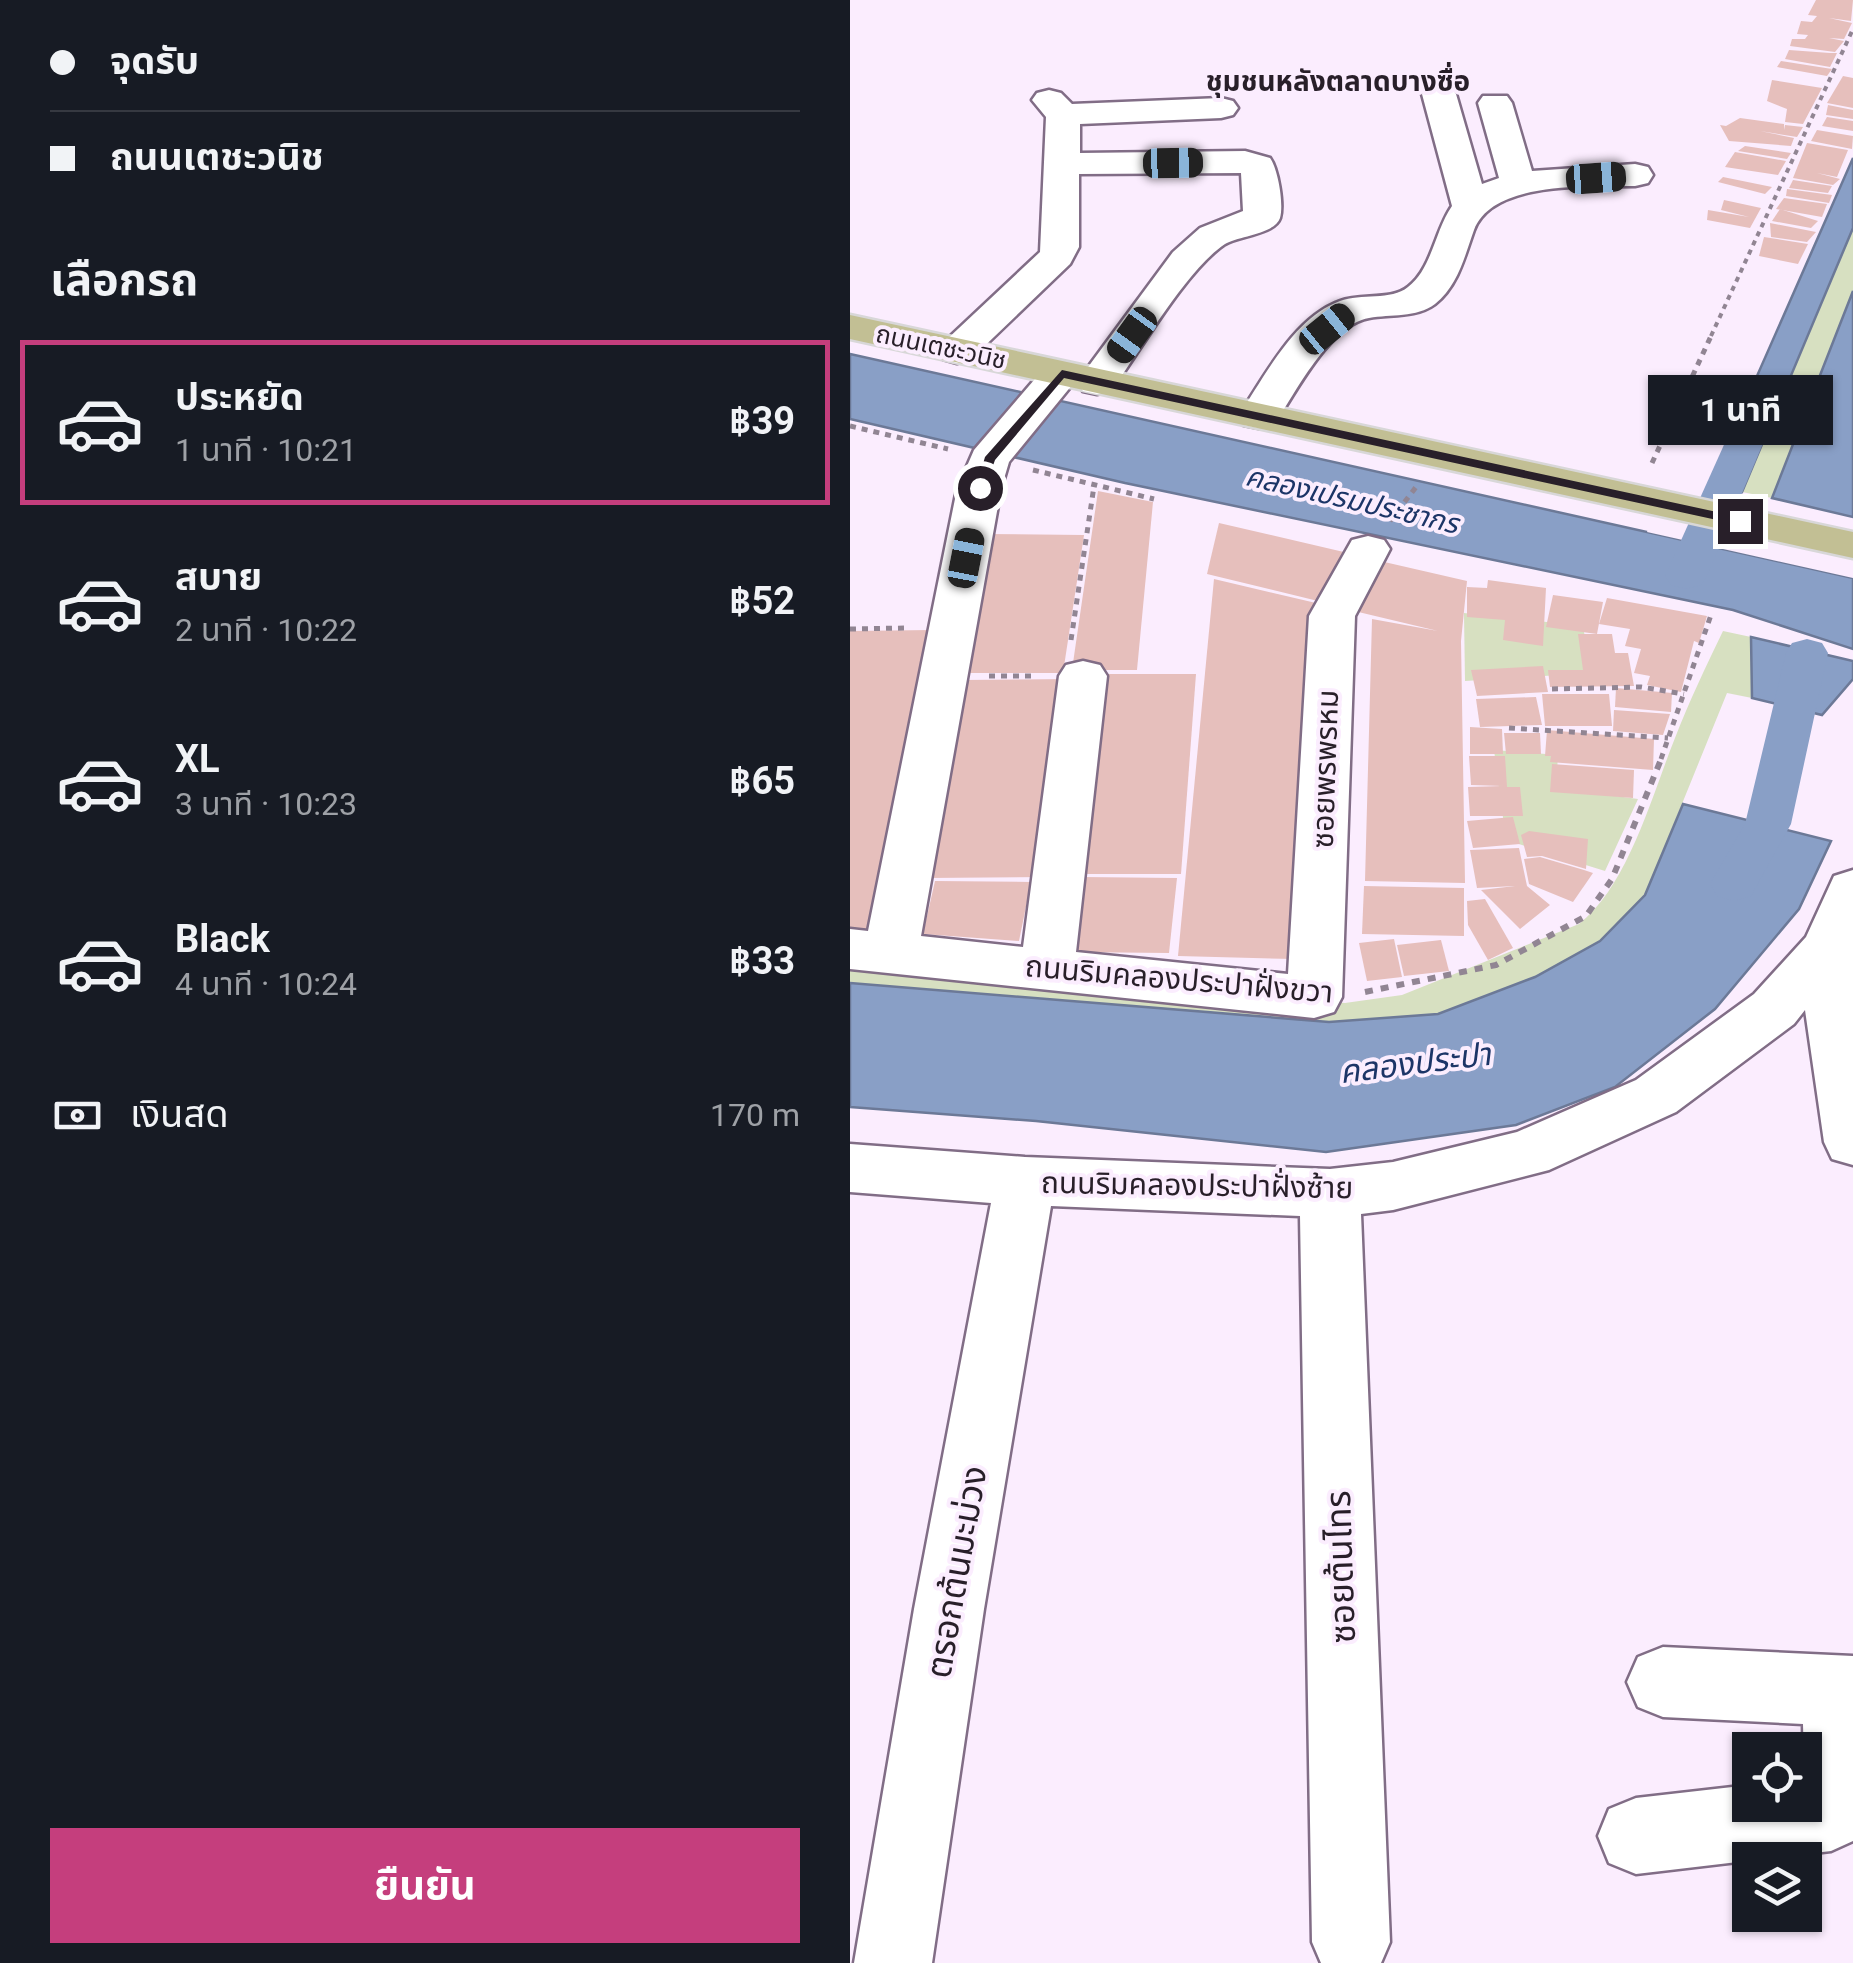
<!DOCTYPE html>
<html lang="th">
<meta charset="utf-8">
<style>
:root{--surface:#171b24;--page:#20242c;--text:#f1f3f6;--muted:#9ea1a6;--line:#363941;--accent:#c53e7d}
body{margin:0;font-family:Roboto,"Noto Sans Thai",sans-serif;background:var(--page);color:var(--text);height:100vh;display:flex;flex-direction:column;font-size:38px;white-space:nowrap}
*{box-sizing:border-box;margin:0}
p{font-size:32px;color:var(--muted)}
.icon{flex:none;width:55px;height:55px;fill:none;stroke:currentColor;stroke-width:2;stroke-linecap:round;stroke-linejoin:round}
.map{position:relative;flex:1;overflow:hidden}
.details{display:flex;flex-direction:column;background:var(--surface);width:850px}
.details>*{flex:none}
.hud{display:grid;align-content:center;height:220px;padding:0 50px;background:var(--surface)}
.tools{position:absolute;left:882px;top:1732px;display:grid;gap:20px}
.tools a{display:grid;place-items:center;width:90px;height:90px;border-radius:0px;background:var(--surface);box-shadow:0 2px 8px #0004;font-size:50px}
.end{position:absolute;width:45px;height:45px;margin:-22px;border:12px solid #281f29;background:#fff;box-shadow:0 0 0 5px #fff}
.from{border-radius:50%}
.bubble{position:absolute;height:70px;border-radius:0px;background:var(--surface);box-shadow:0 2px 8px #0004;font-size:32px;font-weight:700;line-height:70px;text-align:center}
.car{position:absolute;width:30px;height:60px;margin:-30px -15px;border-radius:12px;box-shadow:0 0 8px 2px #0007;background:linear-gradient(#222 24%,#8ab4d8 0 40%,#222 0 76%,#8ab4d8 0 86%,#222 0)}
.hud b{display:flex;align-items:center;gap:35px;height:95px;font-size:38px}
.hud b+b{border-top:2px solid var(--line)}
.hud i{width:25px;height:25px;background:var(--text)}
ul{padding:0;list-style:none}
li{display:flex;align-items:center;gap:30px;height:165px;margin:0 20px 15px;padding:0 30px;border:5px solid transparent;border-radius:0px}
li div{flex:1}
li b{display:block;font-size:38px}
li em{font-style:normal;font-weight:700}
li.selected{border-color:var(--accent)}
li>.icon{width:90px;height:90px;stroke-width:1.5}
h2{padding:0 50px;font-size:45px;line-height:120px}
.pay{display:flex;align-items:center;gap:25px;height:110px;padding:0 50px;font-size:38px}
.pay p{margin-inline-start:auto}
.button{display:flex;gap:20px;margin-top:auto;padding:20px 50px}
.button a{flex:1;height:115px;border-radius:0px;background:var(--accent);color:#fff;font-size:40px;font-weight:700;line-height:115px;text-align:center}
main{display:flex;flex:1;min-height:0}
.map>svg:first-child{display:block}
.green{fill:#d7e0c1}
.water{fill:#899fc6;stroke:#6c7997;stroke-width:2.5}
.pier{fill:#fbedfe}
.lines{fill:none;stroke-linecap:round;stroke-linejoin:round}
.canal{fill:#899fc6;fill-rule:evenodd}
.building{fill:#e6bfbc}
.minor-casing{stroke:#816d86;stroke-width:5}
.major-casing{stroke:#d8d7d8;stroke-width:5}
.path-far2{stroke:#918593;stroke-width:4;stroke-dasharray:5 5;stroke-linecap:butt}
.path-far1{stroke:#918593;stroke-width:5;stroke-dasharray:6 6;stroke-linecap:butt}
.path{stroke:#918593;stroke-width:6;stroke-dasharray:8 8;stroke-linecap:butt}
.minor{fill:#fff;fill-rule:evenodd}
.major{fill:#c2bf94;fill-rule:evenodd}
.route{fill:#281f29}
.labels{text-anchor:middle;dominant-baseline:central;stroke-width:8;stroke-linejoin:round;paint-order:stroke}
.far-street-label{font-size:25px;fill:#281f29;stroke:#fbedfe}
.far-neighbourhood-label{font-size:28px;font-weight:bold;fill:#281f29;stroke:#fbedfe}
.far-water-label{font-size:28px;font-style:italic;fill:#1c3567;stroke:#fbedfe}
.street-label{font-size:30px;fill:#281f29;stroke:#fbedfe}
.water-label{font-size:32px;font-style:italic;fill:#1c3567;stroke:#fbedfe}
.near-street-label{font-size:35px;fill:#281f29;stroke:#fbedfe}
</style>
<main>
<section class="details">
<div class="hud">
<b><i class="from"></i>จุดรับ</b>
<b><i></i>ถนนเตชะวนิช</b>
</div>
<h2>เลือกรถ</h2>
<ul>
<li class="selected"><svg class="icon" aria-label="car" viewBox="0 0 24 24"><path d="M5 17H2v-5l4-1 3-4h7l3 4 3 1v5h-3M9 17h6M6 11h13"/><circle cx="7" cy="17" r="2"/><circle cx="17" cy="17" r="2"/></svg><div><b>ประหยัด</b><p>1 นาที · 10:21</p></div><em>฿39</em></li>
<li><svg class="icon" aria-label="car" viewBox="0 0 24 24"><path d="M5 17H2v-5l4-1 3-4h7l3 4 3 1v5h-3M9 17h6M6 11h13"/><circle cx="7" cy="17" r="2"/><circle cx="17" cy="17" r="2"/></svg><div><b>สบาย</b><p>2 นาที · 10:22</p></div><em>฿52</em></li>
<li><svg class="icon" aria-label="car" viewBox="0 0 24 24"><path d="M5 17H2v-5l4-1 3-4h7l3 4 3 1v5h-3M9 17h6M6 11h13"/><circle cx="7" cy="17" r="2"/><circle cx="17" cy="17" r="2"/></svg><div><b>XL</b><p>3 นาที · 10:23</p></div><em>฿65</em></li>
<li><svg class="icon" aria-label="car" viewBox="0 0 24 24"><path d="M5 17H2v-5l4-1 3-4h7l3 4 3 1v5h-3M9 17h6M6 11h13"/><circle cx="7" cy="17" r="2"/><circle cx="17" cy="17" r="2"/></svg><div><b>Black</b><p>4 นาที · 10:24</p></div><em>฿33</em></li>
</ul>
<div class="pay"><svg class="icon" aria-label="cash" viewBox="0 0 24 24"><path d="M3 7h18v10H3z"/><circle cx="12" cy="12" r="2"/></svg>เงินสด<p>170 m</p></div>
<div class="button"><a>ยืนยัน</a></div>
</section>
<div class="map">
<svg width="1003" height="1963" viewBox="0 0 1003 1963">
<rect width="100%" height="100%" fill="#fbedfe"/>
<!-- green -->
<g class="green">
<polygon points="1003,228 1003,291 922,498 892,492"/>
<polygon points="614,613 733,626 741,673 615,681"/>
<path d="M873,631L901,637L902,698L877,693L795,895L750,941L685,977L588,1014L479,1022L0,983V962L495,1003L552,995L729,924C778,886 802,795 825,738C839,702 856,666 873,631Z"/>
<polygon points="644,750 708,755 706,788 788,799 755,871 656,840"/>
</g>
<!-- water -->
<g class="water">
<polygon points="1003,158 1003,228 892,492 859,485"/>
<polygon points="1003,291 1003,517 922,498"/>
<polygon points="0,354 1003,578 1003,649 883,610 275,483 0,419"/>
<polygon points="901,637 1003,661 1003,679 972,715 902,698"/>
<polygon points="833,804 981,841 949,909 865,1009 765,1087 666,1125 476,1152 186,1121 0,1107 0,983 479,1022 588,1014 685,977 750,941 795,895"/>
</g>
<!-- pier -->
<polygon class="pier" points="799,527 1003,573 1003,578 797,532"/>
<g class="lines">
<!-- canal -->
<g class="canal">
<polygon points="901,416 914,419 920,427 857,576 851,585 836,589 821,585 815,576 882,427 888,419"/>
<polygon points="957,639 972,643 978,653 941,824 901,896 884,901 867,896 860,884 895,824 936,653 942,643"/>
</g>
</g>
<!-- building -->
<g class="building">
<polygon points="966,0 1003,0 1001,21 979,18 1002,23 994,39 979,38 994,41 985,52 940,46 942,39 955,39 958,35 947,34 951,21 962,22 967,16 958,15"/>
<polygon points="939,50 980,53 987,53 980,67 935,59"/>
<polygon points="931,61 982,69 977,76 927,67"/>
<polygon points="993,76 1003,78 1003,108 977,103"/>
<polygon points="922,80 972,88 953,124 935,122 937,109 917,101"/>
<polygon points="978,105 1003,110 1003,119 976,115"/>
<polygon points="977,117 1003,121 1003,131 972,126"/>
<polygon points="890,118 934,124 934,130 935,125 953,127 947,137 910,131 944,138 941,146 879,141 870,125 876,126"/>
<polygon points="967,130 1003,136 1002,149 961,141"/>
<polygon points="957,143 998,150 987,177 967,173 990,179 983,185 943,178"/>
<polygon points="895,146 941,153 937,159 888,151"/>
<polygon points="885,152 936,161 928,175 875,167"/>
<polygon points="873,177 922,187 915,194 868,182"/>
<polygon points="943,180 982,186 978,193 939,188"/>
<polygon points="937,189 982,195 979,203 936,196"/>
<polygon points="934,198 977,204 972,217 926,209"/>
<polygon points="874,200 911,208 900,228 857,220 858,210 899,217 871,210"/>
<polygon points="930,209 968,221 961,228 922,221"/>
<polygon points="920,223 966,232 957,242 921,237"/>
<polygon points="914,237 958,244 948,264 909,256"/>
<polygon points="248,491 303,502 287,670 222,670"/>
<polygon points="369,523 498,553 468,601 357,574"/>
<polygon points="134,534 234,535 213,673 106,673"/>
<polygon points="530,561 617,581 611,641 615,883 515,881 522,619 588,631 500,610"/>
<polygon points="364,579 466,603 443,959 328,956"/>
<polygon points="638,580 696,588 693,646 653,640 655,620 617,617 617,587 637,588"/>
<polygon points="703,595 753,602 747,634 696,627"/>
<polygon points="757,598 857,616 849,643 844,641 831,692 797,685 800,676 784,673 791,649 775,646 780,629 749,624"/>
<polygon points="82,630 25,933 0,933 0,631"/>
<polygon points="728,634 762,634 765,653 778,653 784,686 700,687 698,670 733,670"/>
<polygon points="693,666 698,692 627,696 621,670"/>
<polygon points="252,674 346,674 331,874 227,874"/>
<polygon points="223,679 198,877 77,878 113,680"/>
<polygon points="766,688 822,693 821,712 765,707"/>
<polygon points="692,694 759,694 762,726 695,726"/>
<polygon points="686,697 692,725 630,727 626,699"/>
<polygon points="764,710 820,714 813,735 763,731"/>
<polygon points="620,727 652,729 653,754 620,754"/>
<polygon points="697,730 804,739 803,770 700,762 701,756 695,756"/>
<polygon points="654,733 690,733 691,754 656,754"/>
<polygon points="619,756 655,756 657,787 670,787 673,816 620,816 618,787 653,786 621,785"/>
<polygon points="702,764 784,770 783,798 700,792"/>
<polygon points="663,817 670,844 623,848 617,821"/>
<polygon points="679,831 738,839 736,869 692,856 677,857 671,835"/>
<polygon points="669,848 677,886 700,905 670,929 631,890 665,886 627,888 620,850"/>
<polygon points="690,857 734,870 743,873 723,902 679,884 674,859"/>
<polygon points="232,877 327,878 319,953 221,952"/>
<polygon points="85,881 181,882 169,941 73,934"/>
<polygon points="514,886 614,888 614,936 512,934"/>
<polygon points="635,899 663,948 638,960 618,925 617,901"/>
<polygon points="544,939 552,977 517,981 509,943"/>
<polygon points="591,940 599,971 554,976 547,945"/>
</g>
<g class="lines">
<!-- minor casing -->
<g class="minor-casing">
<g id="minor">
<path d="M589,84L601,87L606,94L632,184L649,178L628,103L633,96H657L662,103L682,171L785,164L798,167L803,175L798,183L785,186C741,187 643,180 624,230C615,255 608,286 585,304C566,318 541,314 519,318C479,325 445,394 424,425L409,428L394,425L388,416C415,377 443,318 490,301C511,293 541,301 558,287C582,269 585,230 602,206L572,94L577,87Z"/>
<path d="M199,90L211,93L222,104L371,98L383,101L388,108L383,115L371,118L230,124V153L395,151L420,158C428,169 434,204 430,218C425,234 388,236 375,244C336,270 290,351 261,391L247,394L233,391L227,382L323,252L350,228L393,211L391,173L229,174V247L220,264L121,359L107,363L93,359L87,351L93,343L190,252L196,117L182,100L187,93Z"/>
<polygon points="211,362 225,365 231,374 159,462 151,489 71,936 173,947 209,676 216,665 233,661 250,665 257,676 226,952 438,974 459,616 502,540 518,536 534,540 540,549 505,616 492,997 484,1012 464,1018 0,969 0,929 18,931 107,489 124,450 197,365"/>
<polygon points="1003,870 1003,1165 982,1159 974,1142 955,1010 944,1024 826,1112 699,1170 543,1210 511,1214 540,1942 531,1963 471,1963 462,1942 450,1216 201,1206 134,1609 82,1963 4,1963 64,1609 141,1203 0,1192 0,1144 175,1157 480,1169 543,1162 667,1132 786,1080 904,994 956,937 984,876"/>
<polygon points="813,1647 1003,1656 1003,1841 981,1851 786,1874 759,1863 748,1836 759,1809 786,1798 900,1785 900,1805 955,1805 953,1724 813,1717 788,1707 777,1682 788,1657"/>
</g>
</g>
<!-- major casing -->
<g class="major-casing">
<polygon id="major" points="0,315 1003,532 1003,558 0,339"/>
</g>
<!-- path-far2 -->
<polyline class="path-far2" points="861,336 1003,29"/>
<!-- path-far1 -->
<g class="path-far1">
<polyline points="0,426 98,449"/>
<polyline points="802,463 862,334"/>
<polyline points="183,470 304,499"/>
<polyline points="540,521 566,487"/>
<polyline points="0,629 57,628"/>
<polyline points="221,640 244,486"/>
<polyline points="139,676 187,676"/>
<polyline points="702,689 791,687 834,694"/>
<polyline points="659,728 818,738"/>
<polyline points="811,759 861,615"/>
</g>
<!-- path -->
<polyline class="path" points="515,992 646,965 736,916 762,879 812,757"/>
<!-- minor -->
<use href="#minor" class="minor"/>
<!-- major -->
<use href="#major" class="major"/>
</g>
<!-- route -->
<polygon class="route" points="212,370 890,517 896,521 890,525 214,378 145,460 134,491 125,491 135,457"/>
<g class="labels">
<!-- far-street labels -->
<g class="far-street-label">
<text transform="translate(91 347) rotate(12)">ถนนเตชะวนิช</text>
</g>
<!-- far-neighbourhood labels -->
<g class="far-neighbourhood-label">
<text x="488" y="81">ชุมชนหลังตลาดบางซื่อ</text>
</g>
<!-- far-water labels -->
<g class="far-water-label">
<text transform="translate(502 500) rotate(13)">คลองเปรมประชากร</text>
</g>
<!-- street labels -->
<g class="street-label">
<text transform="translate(475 769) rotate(-88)">ซอยพรพรหม</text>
<text transform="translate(329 979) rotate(5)">ถนนริมคลองประปาฝั่งขวา</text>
<text transform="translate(347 1185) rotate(1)">ถนนริมคลองประปาฝั่งซ้าย</text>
</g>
<!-- water labels -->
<g class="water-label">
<text transform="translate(565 1063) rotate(-7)">คลองประปา</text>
</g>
<!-- near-street labels -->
<g class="near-street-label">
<text transform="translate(491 1567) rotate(-92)">ซอยต้นไทร</text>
<text transform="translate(107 1572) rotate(-80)">ตรอกต้นมะม่วง</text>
</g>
</g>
</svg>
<div class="tools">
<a><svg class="icon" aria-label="locate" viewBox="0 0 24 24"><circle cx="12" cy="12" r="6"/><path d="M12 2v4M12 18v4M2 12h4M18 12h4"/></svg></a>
<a><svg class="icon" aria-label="layers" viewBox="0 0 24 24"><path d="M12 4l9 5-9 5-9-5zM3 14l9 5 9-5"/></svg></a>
</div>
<i class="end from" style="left:130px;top:488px"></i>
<i class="end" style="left:890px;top:521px"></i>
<div class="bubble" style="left:798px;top:375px;width:185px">1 นาที</div>
<i class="car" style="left:323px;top:163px;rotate:89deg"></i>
<i class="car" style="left:746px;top:178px;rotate:86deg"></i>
<i class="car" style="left:477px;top:329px;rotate:51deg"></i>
<i class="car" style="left:282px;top:335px;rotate:216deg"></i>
<i class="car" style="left:116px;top:558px;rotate:11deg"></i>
</div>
</main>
